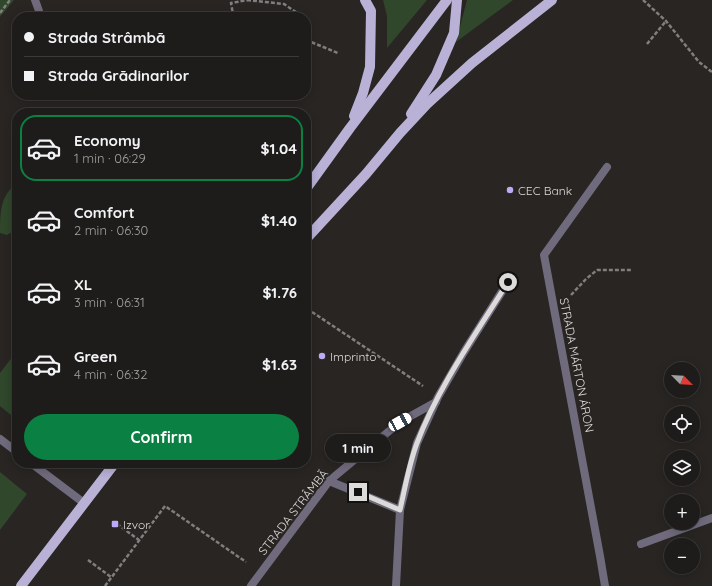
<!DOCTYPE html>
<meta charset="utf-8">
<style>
:root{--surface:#1e1c1a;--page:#262523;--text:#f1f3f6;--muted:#a1a1a2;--line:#3c3a39;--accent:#0b8043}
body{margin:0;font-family:Quicksand,sans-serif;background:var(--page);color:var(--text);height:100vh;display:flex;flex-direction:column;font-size:15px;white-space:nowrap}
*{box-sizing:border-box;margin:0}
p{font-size:13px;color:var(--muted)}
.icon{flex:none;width:22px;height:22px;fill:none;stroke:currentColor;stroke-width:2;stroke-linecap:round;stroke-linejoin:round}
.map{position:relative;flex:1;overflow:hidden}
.sheet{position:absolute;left:12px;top:108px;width:299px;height:360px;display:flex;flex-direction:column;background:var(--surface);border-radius:16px;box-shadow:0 2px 10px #0003,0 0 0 1px var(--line)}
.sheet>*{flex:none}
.guide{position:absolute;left:12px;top:12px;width:299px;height:88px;border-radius:16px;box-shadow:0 2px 10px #0003,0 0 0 1px var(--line);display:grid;align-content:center;height:88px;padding:0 12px;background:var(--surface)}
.needle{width:26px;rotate:114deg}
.tools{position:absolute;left:664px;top:362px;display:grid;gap:8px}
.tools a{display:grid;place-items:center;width:36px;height:36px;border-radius:50%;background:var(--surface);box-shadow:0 2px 10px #0003,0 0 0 1px var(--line);font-size:20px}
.end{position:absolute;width:18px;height:18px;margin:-9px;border:5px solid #dddbda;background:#111;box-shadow:0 0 0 2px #111}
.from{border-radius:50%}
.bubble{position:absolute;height:28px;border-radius:14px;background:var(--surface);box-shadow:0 2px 10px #0003,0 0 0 1px var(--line);font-size:13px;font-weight:700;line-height:28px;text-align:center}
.car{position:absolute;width:12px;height:24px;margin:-12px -6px;border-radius:5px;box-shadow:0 0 3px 1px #0007;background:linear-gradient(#fff 24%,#345 0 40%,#fff 0 76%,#345 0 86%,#fff 0)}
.guide b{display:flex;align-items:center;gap:14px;height:38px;font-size:15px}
.guide b+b{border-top:1px solid var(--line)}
.guide i{width:10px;height:10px;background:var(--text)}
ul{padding:7px 0 0;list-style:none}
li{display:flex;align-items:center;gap:12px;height:66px;margin:0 8px 6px;padding:0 4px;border:2px solid transparent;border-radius:16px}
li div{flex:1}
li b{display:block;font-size:15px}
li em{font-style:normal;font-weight:700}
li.active{border-color:var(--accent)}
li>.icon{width:36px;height:36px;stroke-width:1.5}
.cta{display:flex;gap:8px;margin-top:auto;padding:8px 12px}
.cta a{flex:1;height:46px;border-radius:24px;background:var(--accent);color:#fff;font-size:16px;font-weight:700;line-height:46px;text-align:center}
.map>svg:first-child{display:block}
.green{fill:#30472b}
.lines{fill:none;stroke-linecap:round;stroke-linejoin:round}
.path{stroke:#817f7d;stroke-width:2.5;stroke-dasharray:4 2;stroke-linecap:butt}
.service{stroke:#6f6b7d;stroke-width:8}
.minor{stroke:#6f6b7d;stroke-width:8}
.primary{stroke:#b9b1d6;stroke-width:10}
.route{stroke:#dddbda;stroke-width:5}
.poi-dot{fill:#bbaaf6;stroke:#282523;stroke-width:1.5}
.labels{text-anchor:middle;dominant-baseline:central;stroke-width:3.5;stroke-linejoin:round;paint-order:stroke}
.poi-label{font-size:12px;fill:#dddbda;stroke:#282523;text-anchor:start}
.street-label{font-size:12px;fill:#dddbda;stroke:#282523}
</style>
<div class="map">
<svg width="712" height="586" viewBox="0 0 712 586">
<rect width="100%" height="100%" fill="#282523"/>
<!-- green -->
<g class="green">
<polygon points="0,0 14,0 0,17"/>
<polygon points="383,0 427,0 387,48 387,16"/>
<polygon points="467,0 513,0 456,42"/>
<path d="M17,183V229L7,235L0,233C0,212 0,196 17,183Z"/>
<polygon points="17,351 17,420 0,406 0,373"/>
<polygon points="0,472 27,494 0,530"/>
</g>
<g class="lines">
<!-- path -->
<g class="path">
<polyline points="247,0 284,4 303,17"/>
<polyline points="643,0 666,21 699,62 712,72"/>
<polyline points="0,13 10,0"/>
<polyline points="230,15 233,14 231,3 248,0"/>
<polyline points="306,19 307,20"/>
<polyline points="306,40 338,53"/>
<polyline points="647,44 666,21"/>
<polyline points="571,295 586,279 597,270 631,270"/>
<polyline points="312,312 423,386"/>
<polyline points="186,463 193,468"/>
<polyline points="117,524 139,540"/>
<polyline points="88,560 111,577"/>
<polyline points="105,586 165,506 246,562"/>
</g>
<!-- service -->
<g class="service">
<polyline points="35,0 39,11 38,17"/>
<polyline points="329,481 400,510"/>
<polyline points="641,544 712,518"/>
</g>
<!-- minor -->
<g class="minor">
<polyline points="0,439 17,452"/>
<polyline points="31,463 84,503"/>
<polyline points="251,586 329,481 400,422 436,402"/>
<polyline points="396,586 400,510 417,443 438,397 464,352 508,282"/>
<polyline points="605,586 600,556 544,255 607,167"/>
</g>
<!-- primary -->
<g class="primary">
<polyline points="411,114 436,75 454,33 457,0"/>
<polyline points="354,116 363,93 370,67 371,11 365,0"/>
<polyline points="306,189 350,128 447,0"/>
<polyline points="306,239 366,174 400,133 427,104 472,63 552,0"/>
<polyline points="21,586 115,463"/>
</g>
</g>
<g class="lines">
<!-- route -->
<path class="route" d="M358,492L400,510C405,488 409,464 417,443C438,387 477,332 508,282"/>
</g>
<!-- markers -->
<g class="poi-dot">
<circle cx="510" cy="190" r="4"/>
<circle cx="322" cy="356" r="4"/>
<rect x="111" y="520" width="8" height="8" rx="2"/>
</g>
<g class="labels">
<!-- poi labels -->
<g class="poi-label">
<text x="518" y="190">CEC Bank</text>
<text x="330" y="356">Imprinto</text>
<text x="123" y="524">Izvor</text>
</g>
<!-- street labels -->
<g class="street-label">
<text transform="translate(577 365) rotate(79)">STRADA MÁRTON ÁRON</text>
<text transform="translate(293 512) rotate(-52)">STRADA STRÂMBĂ</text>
</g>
</g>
</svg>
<div class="tools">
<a><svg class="needle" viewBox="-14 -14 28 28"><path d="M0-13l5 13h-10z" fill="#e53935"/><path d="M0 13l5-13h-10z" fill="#a1a1a2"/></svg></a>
<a><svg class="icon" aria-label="locate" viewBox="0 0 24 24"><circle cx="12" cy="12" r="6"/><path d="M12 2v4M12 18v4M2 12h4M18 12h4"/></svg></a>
<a><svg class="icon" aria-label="layers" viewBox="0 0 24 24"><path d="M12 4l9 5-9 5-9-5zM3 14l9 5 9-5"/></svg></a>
<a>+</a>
<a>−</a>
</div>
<i class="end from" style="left:508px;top:282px"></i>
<i class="end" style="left:358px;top:492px"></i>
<div class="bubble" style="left:325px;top:434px;width:66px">1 min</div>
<i class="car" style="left:400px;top:422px;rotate:61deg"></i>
<div class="guide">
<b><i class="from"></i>Strada Strâmbă</b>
<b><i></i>Strada Grădinarilor</b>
</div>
<section class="sheet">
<ul>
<li class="active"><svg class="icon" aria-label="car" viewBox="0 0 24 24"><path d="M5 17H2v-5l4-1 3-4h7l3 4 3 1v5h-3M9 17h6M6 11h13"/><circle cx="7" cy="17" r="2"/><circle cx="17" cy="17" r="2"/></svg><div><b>Economy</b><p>1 min · 06:29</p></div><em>$1.04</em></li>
<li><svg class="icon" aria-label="car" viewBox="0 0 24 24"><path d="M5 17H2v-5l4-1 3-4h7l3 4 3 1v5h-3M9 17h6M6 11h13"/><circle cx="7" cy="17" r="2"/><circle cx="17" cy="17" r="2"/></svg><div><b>Comfort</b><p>2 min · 06:30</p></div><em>$1.40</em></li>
<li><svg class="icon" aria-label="car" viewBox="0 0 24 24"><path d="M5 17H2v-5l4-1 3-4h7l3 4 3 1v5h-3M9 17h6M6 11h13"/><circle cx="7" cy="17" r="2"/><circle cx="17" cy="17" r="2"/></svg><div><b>XL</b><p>3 min · 06:31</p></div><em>$1.76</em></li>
<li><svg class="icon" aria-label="car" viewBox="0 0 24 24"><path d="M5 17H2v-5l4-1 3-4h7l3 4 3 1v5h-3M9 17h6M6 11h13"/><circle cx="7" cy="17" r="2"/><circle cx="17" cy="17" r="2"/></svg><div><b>Green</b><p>4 min · 06:32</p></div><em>$1.63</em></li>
</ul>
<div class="cta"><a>Confirm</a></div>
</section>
</div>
